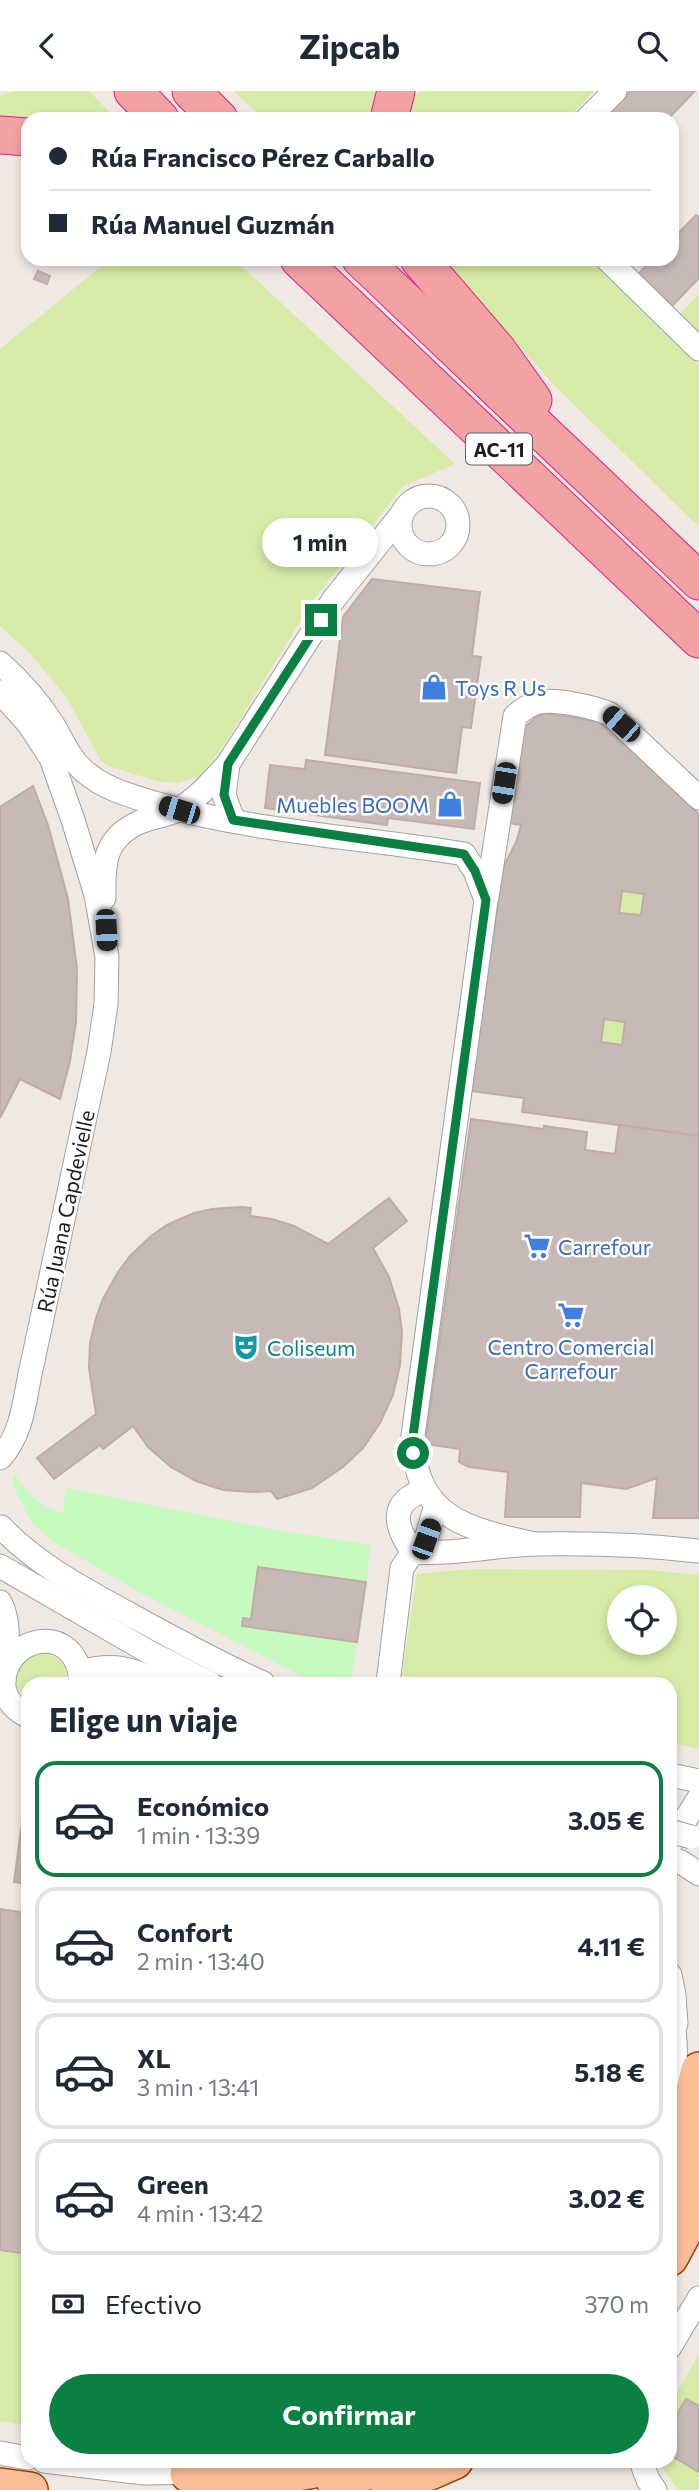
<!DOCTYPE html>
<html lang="es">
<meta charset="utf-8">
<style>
:root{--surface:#fff;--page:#f6f6f7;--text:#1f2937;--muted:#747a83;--line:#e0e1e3;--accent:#0b8043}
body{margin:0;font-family:Commissioner,sans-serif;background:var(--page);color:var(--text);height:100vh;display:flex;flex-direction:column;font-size:26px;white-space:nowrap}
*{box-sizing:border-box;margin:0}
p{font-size:23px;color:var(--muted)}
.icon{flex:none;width:38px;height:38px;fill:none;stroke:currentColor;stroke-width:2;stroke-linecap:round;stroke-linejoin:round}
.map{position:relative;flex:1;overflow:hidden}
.details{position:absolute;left:21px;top:1586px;width:656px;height:791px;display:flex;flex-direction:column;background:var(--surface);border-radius:21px;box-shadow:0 4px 10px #0003}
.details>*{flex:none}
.hud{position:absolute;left:21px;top:21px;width:658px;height:154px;border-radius:21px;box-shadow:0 4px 10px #0003;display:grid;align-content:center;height:154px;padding:0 28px;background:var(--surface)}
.tools{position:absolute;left:607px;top:1494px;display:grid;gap:14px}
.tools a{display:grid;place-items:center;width:70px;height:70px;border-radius:50%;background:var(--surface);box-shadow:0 4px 10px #0003;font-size:35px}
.end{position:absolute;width:32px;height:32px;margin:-16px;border:9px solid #0b8043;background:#fff;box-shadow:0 0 0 4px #fff}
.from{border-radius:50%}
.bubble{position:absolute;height:49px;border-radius:24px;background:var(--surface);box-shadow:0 4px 10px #0003;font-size:23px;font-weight:700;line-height:49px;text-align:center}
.car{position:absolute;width:21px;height:42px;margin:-21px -10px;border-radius:9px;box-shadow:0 0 5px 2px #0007;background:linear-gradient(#222 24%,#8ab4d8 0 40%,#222 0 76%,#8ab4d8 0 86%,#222 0)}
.hud b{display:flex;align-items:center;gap:24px;height:66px;font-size:26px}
.hud b+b{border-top:2px solid var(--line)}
.hud i{width:18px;height:18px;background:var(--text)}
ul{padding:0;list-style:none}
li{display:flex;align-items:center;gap:21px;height:116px;margin:0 14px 10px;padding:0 14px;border:4px solid var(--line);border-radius:21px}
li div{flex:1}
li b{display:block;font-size:26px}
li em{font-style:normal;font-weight:700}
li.current{border-color:var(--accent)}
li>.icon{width:63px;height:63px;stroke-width:1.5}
h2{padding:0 28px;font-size:32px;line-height:84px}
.pay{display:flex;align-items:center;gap:18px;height:77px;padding:0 28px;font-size:26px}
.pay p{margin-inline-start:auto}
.button{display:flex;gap:14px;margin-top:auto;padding:14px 28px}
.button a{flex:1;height:80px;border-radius:42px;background:var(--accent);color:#fff;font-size:28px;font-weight:700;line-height:80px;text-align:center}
header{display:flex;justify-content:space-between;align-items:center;height:91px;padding:0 28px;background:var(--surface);font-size:32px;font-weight:700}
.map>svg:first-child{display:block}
.grass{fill:#d6eba7;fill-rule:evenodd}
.park{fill:#c6fabe}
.building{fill:#c7b9b6;stroke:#c1aba5;stroke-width:2;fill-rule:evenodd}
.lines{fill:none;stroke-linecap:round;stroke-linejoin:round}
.minor-casing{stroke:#a1a1a1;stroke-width:25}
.primary-casing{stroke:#974500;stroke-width:38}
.trunk-casing{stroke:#dd2088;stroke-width:39}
.minor{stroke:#fff;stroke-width:23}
.primary{stroke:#febd99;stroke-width:35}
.trunk{stroke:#f3a2a4;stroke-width:37}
.minor-bridge-casing{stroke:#a1a1a1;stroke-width:25;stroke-linecap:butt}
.minor-bridge{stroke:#fff;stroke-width:23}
.route{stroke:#0b8043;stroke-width:9}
.labels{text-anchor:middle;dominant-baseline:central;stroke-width:5;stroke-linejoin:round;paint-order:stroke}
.shield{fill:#fff;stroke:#616161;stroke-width:2}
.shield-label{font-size:19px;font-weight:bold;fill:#1d1d1d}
.shop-label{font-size:21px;fill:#366cbe;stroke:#fff;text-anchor:start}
.street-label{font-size:21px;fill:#1d1d1d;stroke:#fff}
.culture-label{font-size:21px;fill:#0d838f;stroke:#fff;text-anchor:start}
</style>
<header><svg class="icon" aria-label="back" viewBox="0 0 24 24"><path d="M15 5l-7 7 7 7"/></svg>Zipcab<svg class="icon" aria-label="search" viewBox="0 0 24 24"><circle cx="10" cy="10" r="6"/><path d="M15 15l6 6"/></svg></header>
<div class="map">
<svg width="699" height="2399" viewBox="0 0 699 2399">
<rect width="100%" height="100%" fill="#efe8e3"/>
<!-- grass -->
<g class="grass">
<polygon points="15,0 89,0 116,28 28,28 0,31 0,4"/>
<polygon points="234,0 387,0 382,28 263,28"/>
<polygon points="419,0 594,0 568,28 404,28 405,21"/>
<polygon points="110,168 229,168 246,179 455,373 403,395 312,511 227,649 202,684 178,692 156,690 112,676 101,670 67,607 29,561 0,535 0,258"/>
<polygon points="444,168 594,168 699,274 699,436 551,291"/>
<polygon points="699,203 699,242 680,223"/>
<polygon points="622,800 644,803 641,824 619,822"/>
<polygon points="604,928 625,931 622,954 601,951"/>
<path d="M474,1478L648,1479L699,1484V1658L670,1651V1592H435L402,1584L417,1483ZM620,1507H665V1552H620Z"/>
<path d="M45,1562C60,1566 68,1576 67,1592H28V1610L16,1596C14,1577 25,1563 45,1562Z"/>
<polygon points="0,2159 28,2163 28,2335 0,2330"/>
<polygon points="699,2263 699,2399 678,2399 658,2370 670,2370 670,2314"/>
</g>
<!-- park -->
<path class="park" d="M15,1383C25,1402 41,1416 63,1422L66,1397L270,1438L371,1454L366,1491L258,1476L251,1528L243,1527L242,1536L357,1551L351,1592H315L139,1501L54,1451L33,1434L12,1392Z"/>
<!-- building -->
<g class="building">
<polygon points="630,0 695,0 668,28 603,28"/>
<polygon points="696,124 699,126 699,187 672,215 638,183 653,168 672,168 672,149"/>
<polygon points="38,180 50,185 47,193 34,188"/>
<polygon points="372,488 480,501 472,565 481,566 471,637 462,636 456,682 325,664 343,526"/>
<path d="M545,622L601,631L699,723V1045L522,1021L524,1007L471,1000L503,777L517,749L521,734L508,732L523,638L536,626ZM622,800L644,803L641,824L619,822ZM604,928L625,931L622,954L601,951Z"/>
<polygon points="306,669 480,692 474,738 388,727 387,734 265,717 270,674 305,678"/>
<polygon points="33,695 48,734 68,808 77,878 76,931 70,970 60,1008 20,988 0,1027 0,716"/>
<polygon points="471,1028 544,1038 544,1035 587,1041 585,1059 615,1063 619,1034 699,1045 699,1427 653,1427 657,1387 626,1398 581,1392 580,1426 505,1426 508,1381 469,1376 459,1371 460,1358 425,1353"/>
<polygon points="389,1107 407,1130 373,1157 389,1186 399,1218 402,1241 400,1274 393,1304 380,1332 363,1357 343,1376 312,1397 277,1408 271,1400 252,1401 223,1399 196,1390 171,1376 148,1356 133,1335 103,1358 100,1354 54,1388 37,1367 96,1323 89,1277 90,1252 96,1227 103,1208 118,1181 130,1165 151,1145 167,1134 194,1122 212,1118 241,1116 251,1117 250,1125 272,1128 294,1135 328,1153"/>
<polygon points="258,1476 366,1491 357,1551 242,1535 243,1527 251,1528"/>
<polygon points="28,1687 28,1793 14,1791"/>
<polygon points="0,1818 28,1822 28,2163 0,2159"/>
<polygon points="686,2308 699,2315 699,2381 670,2364 670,2335"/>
</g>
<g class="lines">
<!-- minor casing -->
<g class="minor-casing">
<g id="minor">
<polyline points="587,28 615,0"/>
<polyline points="607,168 699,258"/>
<circle cx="429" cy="434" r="29"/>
<path d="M0,572C20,590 38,610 52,632C62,648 69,667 84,680C103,697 128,704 151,711C252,741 360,746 464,763L475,780L486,809L413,1345C414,1427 467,1438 535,1453"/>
<path d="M0,601L28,632L51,667L73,729L96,804L107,866L106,913L99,961L29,1288C24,1316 20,1346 0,1367"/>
<polyline points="233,729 224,704 228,673 334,508 402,423"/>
<path d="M487,806L515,625C522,619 530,613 539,611C557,608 594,616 610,623L699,707"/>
<path d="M104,807C103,772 104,747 140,731C153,725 169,725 181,717C199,706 214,688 228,673"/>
<path d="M425,1399C389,1411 394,1435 413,1461L426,1448L436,1414"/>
<path d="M1,1436C37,1474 84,1498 129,1523C173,1547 218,1572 263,1592"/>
<polyline points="0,1475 147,1560 210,1592"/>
<path d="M0,1511C11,1532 7,1554 4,1576"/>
<path d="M80,1581C116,1571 133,1579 166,1592"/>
<path d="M388,1592L402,1477L413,1461C455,1464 495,1454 537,1453C590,1452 646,1454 699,1460"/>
<path d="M28,1625C16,1620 7,1610 4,1597C0,1544 78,1528 81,1592"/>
<polyline points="670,1684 699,1690"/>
<polyline points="670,1753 699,1707"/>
<polyline points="670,1767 681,1771 699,1783"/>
<polyline points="670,1884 674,1904 676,1933"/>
<path d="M670,1919C679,1951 675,1982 670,2015"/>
<polyline points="670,2256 699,2207"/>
<polyline points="0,2362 28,2367"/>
<polyline points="44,2370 144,2382 202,2381"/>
<polyline points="641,2370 648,2389 655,2399"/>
</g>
</g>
<!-- primary casing -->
<g class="primary-casing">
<g id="primary">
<polyline points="670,2081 680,2054 699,1979"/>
<polyline points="670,2122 698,2060"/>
<polyline points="670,2167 699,2113"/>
<path d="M188,2383C233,2389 275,2387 319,2378C332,2376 345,2374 357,2370"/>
<polyline points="335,2392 398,2370"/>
<polyline points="0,2395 30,2399"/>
<polyline points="389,2399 455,2370"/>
</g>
</g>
<!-- trunk casing -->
<g class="trunk-casing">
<g id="trunk">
<polyline points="133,0 160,28"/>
<polyline points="191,0 219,28"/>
<polyline points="389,28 396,0"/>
<polyline points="0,44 28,46"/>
<polyline points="299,168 699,548"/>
<polyline points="361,168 699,490"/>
<polyline points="419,168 498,260 533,309"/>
</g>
</g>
<!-- minor -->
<use href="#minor" class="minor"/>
<!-- primary -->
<use href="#primary" class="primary"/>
<!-- trunk -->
<use href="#trunk" class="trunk"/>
<!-- minor-bridge casing -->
<g class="minor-bridge-casing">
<polyline id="minor-bridge" points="670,1740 691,1746"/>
</g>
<!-- minor-bridge -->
<use href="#minor-bridge" class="minor-bridge"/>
</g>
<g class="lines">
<!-- route -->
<polyline class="route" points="321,529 228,673 224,704 233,729 464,763 475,780 486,809 413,1345 413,1362"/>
</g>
<!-- icons -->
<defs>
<g id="shop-bare" transform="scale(2.1)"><path d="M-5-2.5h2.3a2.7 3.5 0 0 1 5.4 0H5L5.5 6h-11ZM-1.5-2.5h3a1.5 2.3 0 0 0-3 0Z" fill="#3f7fe0" stroke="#fff" stroke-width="2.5" paint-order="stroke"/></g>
<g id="supermarket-bare" transform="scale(2.1)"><path d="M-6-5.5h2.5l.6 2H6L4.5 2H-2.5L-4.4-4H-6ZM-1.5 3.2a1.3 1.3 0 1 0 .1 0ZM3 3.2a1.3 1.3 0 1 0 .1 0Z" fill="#3f7fe0" stroke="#fff" stroke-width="2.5" paint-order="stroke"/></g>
<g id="theatre-bare" transform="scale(2.1)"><path d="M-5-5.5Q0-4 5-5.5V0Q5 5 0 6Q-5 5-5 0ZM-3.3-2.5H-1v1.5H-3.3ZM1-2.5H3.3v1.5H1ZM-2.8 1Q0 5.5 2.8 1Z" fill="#0f9aa8" stroke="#fff" stroke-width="2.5" paint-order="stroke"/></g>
</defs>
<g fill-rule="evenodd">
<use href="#shop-bare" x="434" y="596"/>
<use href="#shop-bare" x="450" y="713"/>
<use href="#supermarket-bare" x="537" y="1155"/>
<use href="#supermarket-bare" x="571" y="1224"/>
<use href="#theatre-bare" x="246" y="1256"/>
</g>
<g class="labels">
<!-- shield labels -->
<rect class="shield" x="466" y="342.5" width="66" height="31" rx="5"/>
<g class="shield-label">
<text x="499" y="358">AC-11</text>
</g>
<!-- shop labels -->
<g class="shop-label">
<text x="455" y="596">Toys R Us</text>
<text x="429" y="713" text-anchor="end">Muebles BOOM</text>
<text x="558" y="1155">Carrefour</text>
<text x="571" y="1255" text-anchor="middle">Centro Comercial<tspan x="571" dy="24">Carrefour</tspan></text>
</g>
<!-- street labels -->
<g class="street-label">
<text transform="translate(65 1120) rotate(-78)">Rúa Juana Capdevielle</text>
</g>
<!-- culture labels -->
<g class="culture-label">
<text x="267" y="1256">Coliseum</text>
</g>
</g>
</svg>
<div class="tools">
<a><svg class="icon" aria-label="locate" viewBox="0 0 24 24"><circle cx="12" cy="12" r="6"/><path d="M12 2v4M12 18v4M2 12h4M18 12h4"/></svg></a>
</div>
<i class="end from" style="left:413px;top:1362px"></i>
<i class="end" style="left:321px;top:529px"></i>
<div class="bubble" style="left:262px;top:427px;width:116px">1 min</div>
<i class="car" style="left:621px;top:633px;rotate:311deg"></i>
<i class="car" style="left:504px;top:692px;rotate:189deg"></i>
<i class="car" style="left:179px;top:719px;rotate:287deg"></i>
<i class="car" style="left:106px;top:839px;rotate:177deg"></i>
<i class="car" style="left:426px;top:1448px;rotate:20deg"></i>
<div class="hud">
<b><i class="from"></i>Rúa Francisco Pérez Carballo</b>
<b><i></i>Rúa Manuel Guzmán</b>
</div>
<section class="details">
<h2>Elige un viaje</h2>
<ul>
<li class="current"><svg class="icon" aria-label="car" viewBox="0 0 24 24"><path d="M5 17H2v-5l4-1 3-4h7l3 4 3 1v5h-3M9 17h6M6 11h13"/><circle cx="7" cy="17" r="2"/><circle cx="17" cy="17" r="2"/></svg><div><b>Económico</b><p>1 min · 13:39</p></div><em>3.05 €</em></li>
<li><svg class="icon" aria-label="car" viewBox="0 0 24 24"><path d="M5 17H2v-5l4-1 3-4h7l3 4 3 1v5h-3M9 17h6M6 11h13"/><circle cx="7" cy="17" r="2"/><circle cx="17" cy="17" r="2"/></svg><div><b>Confort</b><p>2 min · 13:40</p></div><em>4.11 €</em></li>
<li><svg class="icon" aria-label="car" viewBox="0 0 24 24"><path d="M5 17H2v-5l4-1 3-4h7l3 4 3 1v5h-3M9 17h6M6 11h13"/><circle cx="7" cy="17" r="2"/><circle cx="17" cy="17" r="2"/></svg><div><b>XL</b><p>3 min · 13:41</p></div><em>5.18 €</em></li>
<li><svg class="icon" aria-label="car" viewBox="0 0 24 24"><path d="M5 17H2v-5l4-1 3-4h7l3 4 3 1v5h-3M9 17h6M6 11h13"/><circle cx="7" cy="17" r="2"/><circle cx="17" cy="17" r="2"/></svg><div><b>Green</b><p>4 min · 13:42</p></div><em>3.02 €</em></li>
</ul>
<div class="pay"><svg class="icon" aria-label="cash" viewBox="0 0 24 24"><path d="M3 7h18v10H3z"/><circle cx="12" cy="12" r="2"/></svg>Efectivo<p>370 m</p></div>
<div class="button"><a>Confirmar</a></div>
</section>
</div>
